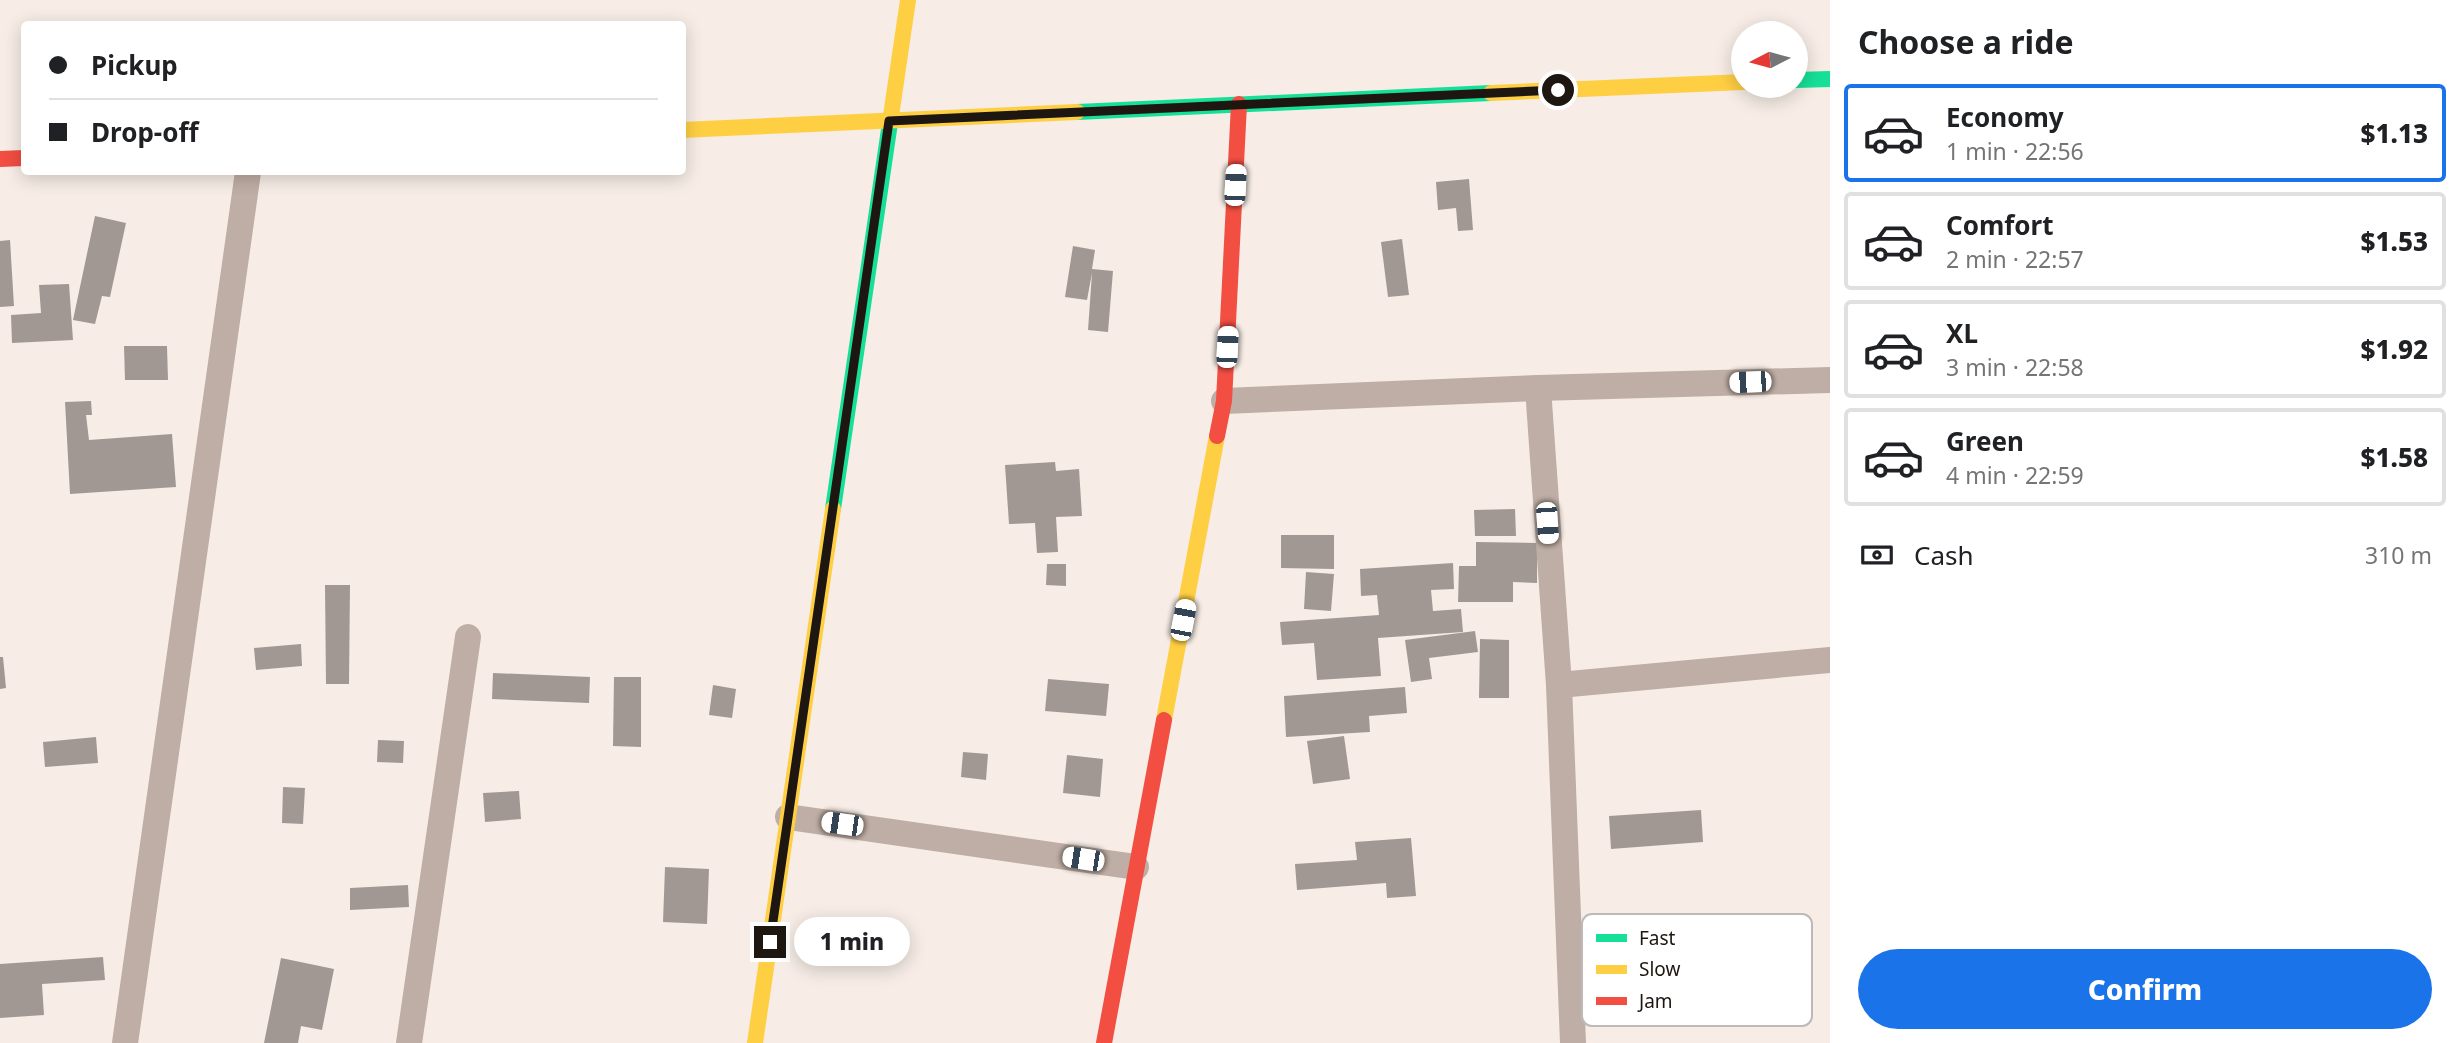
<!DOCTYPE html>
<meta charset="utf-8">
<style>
:root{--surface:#fff;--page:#f6f6f6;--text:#202124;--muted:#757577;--line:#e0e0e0;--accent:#1a73e8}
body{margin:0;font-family:"Noto Sans",sans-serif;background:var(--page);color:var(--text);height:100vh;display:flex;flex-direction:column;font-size:26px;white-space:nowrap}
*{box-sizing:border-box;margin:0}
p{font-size:23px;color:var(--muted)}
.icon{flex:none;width:38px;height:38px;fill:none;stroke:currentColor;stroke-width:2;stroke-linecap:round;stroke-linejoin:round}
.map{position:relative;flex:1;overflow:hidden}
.panel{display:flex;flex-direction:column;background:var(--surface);width:630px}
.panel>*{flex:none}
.top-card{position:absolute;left:21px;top:21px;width:665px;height:154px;border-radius:7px;box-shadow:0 4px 18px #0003;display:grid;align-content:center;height:154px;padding:0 28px;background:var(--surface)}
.needle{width:46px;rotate:264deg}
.buttons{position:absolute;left:1731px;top:21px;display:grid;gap:14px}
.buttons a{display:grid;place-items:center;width:77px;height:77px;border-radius:50%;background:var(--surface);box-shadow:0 4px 18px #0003;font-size:35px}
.end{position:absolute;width:32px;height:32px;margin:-16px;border:9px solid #1e1610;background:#fff;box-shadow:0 0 0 4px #fff}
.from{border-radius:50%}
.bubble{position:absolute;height:49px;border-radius:24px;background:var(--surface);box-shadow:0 4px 18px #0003;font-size:23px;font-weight:800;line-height:49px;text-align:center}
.car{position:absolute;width:21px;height:42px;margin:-21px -10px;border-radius:9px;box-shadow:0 0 5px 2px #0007;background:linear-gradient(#fff 24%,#345 0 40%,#fff 0 76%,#345 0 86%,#fff 0)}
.top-card b{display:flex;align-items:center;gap:24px;height:66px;font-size:26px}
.top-card b+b{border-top:2px solid var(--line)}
.top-card i{width:18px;height:18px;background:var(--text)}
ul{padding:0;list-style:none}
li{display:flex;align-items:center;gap:21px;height:98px;margin:0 14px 10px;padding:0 14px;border:4px solid var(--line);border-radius:7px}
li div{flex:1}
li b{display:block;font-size:26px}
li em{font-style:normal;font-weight:800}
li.current{border-color:var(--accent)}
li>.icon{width:63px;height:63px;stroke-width:1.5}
h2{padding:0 28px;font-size:32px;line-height:84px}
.pay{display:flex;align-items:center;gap:18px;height:77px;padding:0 28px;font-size:26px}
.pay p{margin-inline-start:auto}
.action{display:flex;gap:14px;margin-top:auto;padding:14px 28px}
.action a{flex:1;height:80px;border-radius:42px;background:var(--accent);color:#fff;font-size:28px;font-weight:800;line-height:80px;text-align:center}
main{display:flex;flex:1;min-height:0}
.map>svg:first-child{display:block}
.building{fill:#a19894}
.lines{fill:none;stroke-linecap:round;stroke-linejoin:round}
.street{stroke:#bfaea5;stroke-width:26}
.fast{stroke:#16e098;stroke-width:16}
.slow{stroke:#ffcf43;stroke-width:16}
.jam{stroke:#f24e42;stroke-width:16}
.route{stroke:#1e1610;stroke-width:9}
.key{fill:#fff;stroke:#bcb9b7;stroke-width:2}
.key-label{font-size:19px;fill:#1e1610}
</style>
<main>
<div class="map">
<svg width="1830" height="1043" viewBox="0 0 1830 1043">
<rect width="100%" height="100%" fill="#f7ede6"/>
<!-- building -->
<g class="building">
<polygon points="1469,179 1473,230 1458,231 1456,208 1438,210 1436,182"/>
<polygon points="95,216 126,223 110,297 102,296 95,324 73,320"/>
<polygon points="1402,239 1409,295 1388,297 1381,242"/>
<polygon points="10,240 14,306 0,307 0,241"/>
<polygon points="1073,246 1095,250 1092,269 1113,271 1108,332 1088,330 1092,273 1087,300 1065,297"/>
<polygon points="69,284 73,340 12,343 11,315 41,313 39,285"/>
<polygon points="124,346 167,346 168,380 125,380"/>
<polygon points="91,401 92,415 86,415 89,440 172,434 176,487 70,494 65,402"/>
<polygon points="1055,462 1056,471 1079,469 1082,516 1056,517 1058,552 1037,553 1035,523 1009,524 1005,465"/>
<polygon points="1515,509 1516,536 1475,536 1474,510"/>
<polygon points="1281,535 1334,535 1334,569 1281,568"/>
<polygon points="1476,542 1537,543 1537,583 1513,582 1513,602 1458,602 1459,566 1476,566"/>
<polygon points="1453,563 1454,589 1431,590 1433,611 1461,609 1463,632 1378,638 1381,676 1317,680 1314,643 1282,645 1280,622 1379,615 1377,595 1361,596 1360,569"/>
<polygon points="1047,564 1066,564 1066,586 1046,585"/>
<polygon points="1306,572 1334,574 1331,611 1304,609"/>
<polygon points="325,585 350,585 349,684 326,684"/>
<polygon points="1475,631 1478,652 1429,658 1432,679 1411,682 1405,640"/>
<polygon points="1480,639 1509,640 1509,698 1479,698"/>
<polygon points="301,644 302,666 256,670 254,648"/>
<polygon points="0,657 3,657 6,688 0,689"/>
<polygon points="493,673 590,677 589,703 492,699"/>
<polygon points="614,677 641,677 641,747 613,746"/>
<polygon points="1048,679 1109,684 1106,716 1045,711"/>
<polygon points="713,685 736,689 732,718 709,715"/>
<polygon points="1405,687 1407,713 1369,716 1370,732 1286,737 1284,696"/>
<polygon points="1344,736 1350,779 1313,784 1307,741"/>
<polygon points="96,737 98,763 45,767 43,742"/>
<polygon points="378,740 404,741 403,763 377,762"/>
<polygon points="963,752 988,754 986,780 961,777"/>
<polygon points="1067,755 1103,759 1100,797 1063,793"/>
<polygon points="283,787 305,788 303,824 282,823"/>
<polygon points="519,791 521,819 485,822 483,793"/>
<polygon points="1701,810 1703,842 1611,849 1609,816"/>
<polygon points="1411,838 1416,896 1387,898 1386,883 1297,890 1295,864 1357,860 1355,842"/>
<polygon points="665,867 709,869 707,924 663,922"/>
<polygon points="408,885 409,907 350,910 350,888"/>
<polygon points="103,957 105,980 42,984 44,1015 0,1018 0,964"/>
<polygon points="281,958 334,969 322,1030 301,1026 298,1043 264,1043"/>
</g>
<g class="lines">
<!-- street -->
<g class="street">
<polyline points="1538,388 1559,685 1573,1043"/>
<polyline points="1224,401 1538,388 1830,380"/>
<polyline points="1559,685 1830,660"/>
<polyline points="788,817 1136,867"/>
<polyline points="125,1043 248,172"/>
<polyline points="409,1043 468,637"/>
</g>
<!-- fast -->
<g class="fast">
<polyline points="1796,80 1830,79"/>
<polyline points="1077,112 1491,93"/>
<polyline points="833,509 891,116"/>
</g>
<!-- slow -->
<g class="slow">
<polyline points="1491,93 1743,82"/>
<polyline points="891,116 908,0"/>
<polyline points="682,130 1077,112"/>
<polyline points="1164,720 1217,436"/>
<polyline points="755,1043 833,509"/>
</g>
<!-- jam -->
<g class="jam">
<polyline points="0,159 24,158"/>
<polyline points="1217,436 1224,401 1239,104"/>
<polyline points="1104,1043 1164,720"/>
</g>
</g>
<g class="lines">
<!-- route -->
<polyline class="route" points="770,942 889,121 1558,90"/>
</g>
<!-- legend -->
<rect x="1582" y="914" width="230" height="112" rx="10" class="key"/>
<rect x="1596" y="934" width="31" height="8" fill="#16e098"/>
<rect x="1596" y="965" width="31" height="9" fill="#ffcf43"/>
<rect x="1596" y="997" width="31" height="8" fill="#f24e42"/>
<g class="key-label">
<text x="1639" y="945">Fast</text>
<text x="1639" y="976">Slow</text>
<text x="1639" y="1008">Jam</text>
</g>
</svg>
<div class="buttons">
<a><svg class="needle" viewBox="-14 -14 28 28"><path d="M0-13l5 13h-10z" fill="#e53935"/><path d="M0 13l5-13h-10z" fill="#757577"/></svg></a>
</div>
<i class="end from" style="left:1558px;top:90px"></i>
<i class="end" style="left:770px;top:942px"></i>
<div class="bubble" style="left:794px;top:917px;width:116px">1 min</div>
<i class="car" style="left:1235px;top:185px;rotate:3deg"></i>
<i class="car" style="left:1227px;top:347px;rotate:3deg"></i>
<i class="car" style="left:1750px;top:382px;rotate:268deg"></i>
<i class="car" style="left:1547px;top:523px;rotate:176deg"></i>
<i class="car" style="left:1183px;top:620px;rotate:11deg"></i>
<i class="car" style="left:842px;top:824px;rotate:278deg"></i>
<i class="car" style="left:1083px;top:859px;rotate:279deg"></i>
<div class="top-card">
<b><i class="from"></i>Pickup</b>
<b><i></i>Drop-off</b>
</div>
</div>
<section class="panel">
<h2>Choose a ride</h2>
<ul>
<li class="current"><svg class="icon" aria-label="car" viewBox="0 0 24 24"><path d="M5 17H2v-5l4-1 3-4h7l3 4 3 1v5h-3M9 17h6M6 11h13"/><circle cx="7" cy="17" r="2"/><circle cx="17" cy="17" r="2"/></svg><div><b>Economy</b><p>1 min · 22:56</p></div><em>$1.13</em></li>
<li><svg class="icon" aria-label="car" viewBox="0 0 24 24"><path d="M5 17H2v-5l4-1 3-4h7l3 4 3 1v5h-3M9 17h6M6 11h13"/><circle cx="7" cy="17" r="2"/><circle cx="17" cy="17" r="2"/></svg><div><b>Comfort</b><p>2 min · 22:57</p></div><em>$1.53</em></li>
<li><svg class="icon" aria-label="car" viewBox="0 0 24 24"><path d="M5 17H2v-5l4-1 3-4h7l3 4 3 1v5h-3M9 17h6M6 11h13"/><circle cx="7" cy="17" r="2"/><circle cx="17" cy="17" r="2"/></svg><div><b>XL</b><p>3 min · 22:58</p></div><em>$1.92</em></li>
<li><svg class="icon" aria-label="car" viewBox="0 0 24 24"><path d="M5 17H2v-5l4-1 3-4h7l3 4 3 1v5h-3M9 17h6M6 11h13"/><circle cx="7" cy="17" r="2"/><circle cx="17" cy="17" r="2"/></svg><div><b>Green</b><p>4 min · 22:59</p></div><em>$1.58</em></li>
</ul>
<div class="pay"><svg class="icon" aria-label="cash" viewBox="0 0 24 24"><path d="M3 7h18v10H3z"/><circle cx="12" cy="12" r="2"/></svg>Cash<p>310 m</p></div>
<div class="action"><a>Confirm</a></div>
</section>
</main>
